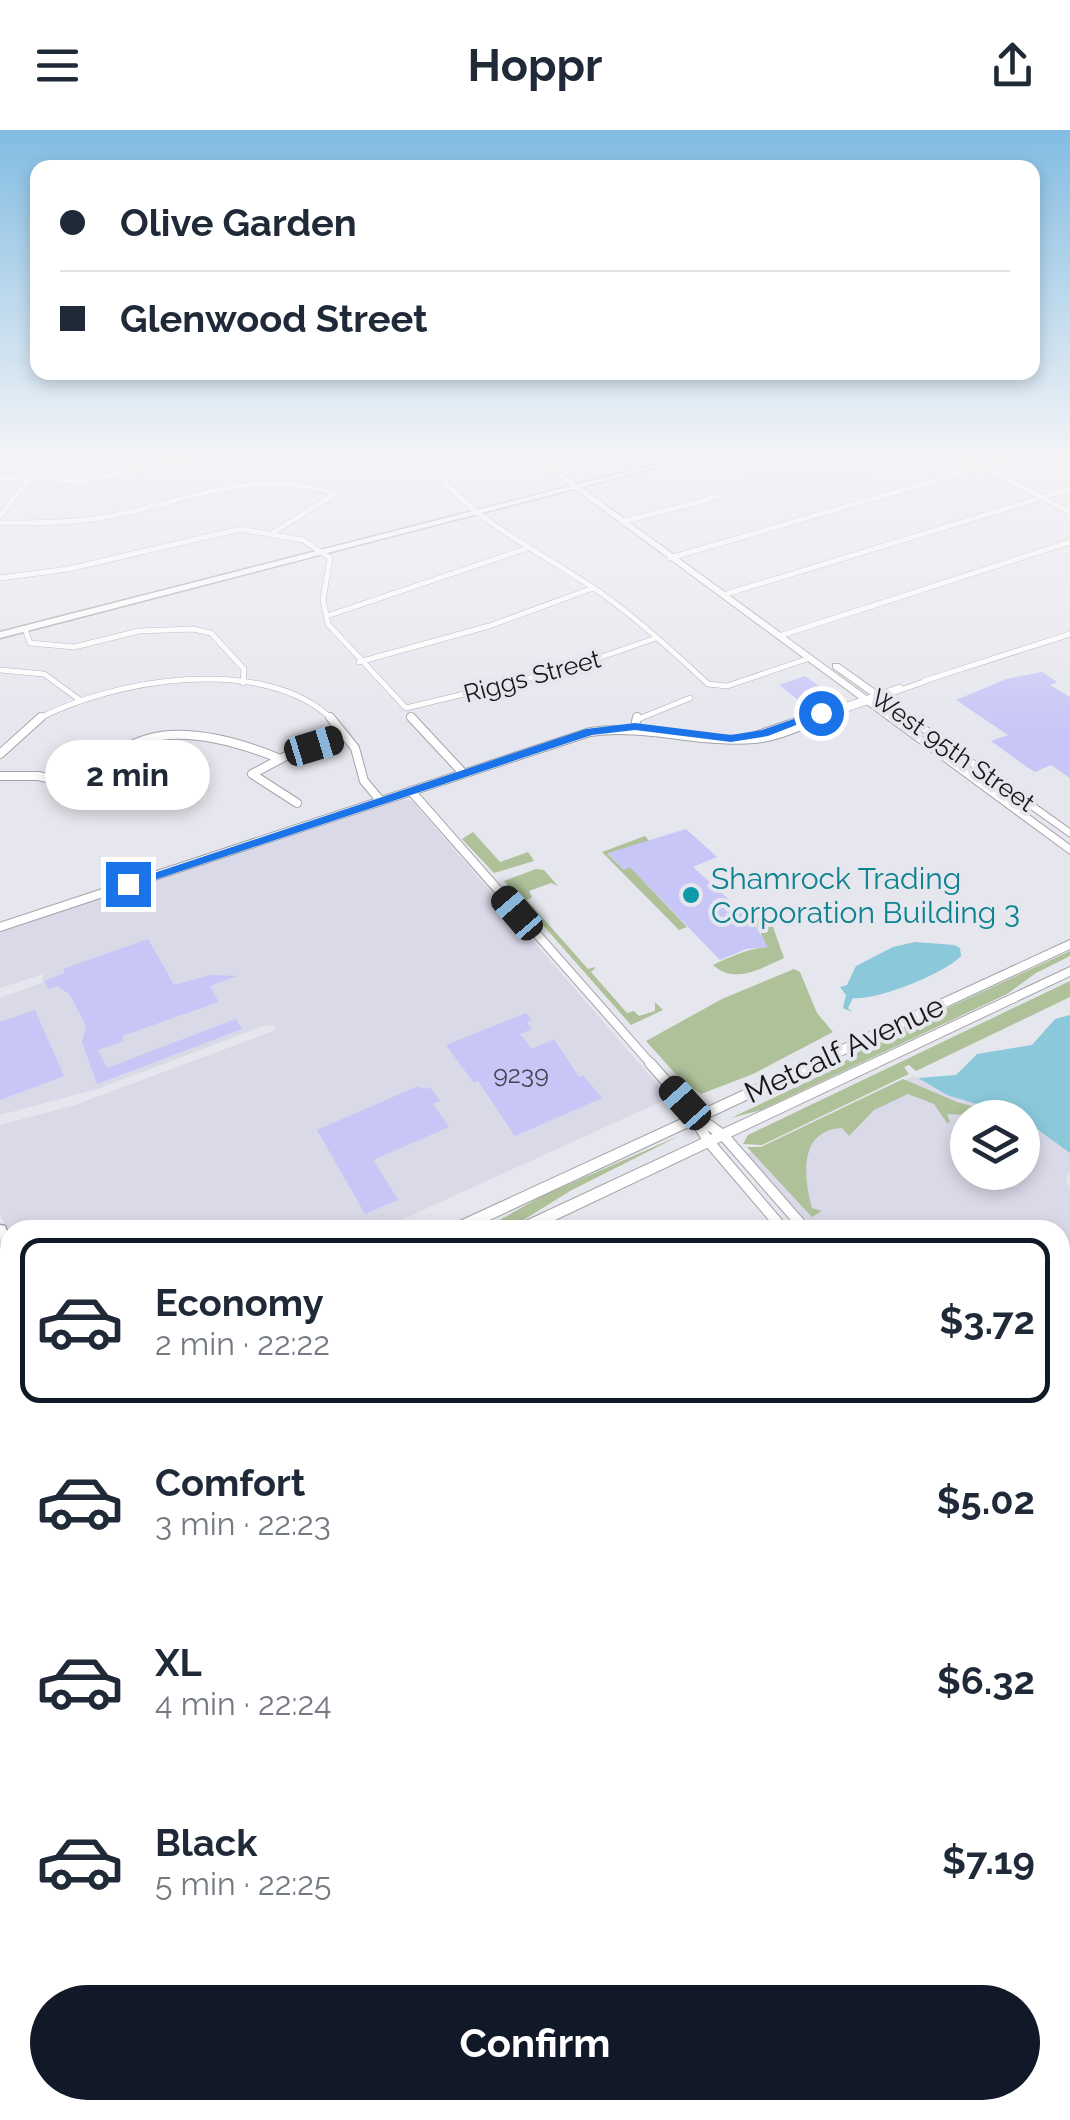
<!DOCTYPE html>
<meta charset="utf-8">
<style>
:root{--surface:#fff;--page:#f6f6f7;--text:#1f2937;--muted:#747a83;--line:#e0e1e3;--accent:#111827}
body{margin:0;font-family:Raleway,sans-serif;background:var(--page);color:var(--text);height:100vh;display:flex;flex-direction:column;font-size:38px;white-space:nowrap}
*{box-sizing:border-box;margin:0}
p{font-size:32px;color:var(--muted)}
.icon{flex:none;width:55px;height:55px;fill:none;stroke:currentColor;stroke-width:2;stroke-linecap:round;stroke-linejoin:round}
.map{position:relative;flex:1;overflow:hidden}
.details{position:absolute;left:0px;top:1090px;width:1070px;height:900px;display:flex;flex-direction:column;background:var(--surface);border-radius:30px 30px 0 0;box-shadow:0 5px 15px #0003}
.details>*{flex:none}
.top-card{position:absolute;left:30px;top:30px;width:1010px;height:220px;border-radius:20px;box-shadow:0 5px 15px #0003;display:grid;align-content:center;height:220px;padding:0 30px;background:var(--surface)}
.tools{position:absolute;left:950px;top:970px;display:grid;gap:20px}
.tools a{display:grid;place-items:center;width:90px;height:90px;border-radius:50%;background:var(--surface);box-shadow:0 5px 15px #0003;font-size:50px}
.end{position:absolute;width:45px;height:45px;margin:-22px;border:12px solid #1a73e8;background:#fff;box-shadow:0 0 0 5px #fff}
.from{border-radius:50%}
.bubble{position:absolute;height:70px;border-radius:35px;background:var(--surface);box-shadow:0 5px 15px #0003;font-size:32px;font-weight:700;line-height:70px;text-align:center}
.car{position:absolute;width:30px;height:60px;margin:-30px -15px;border-radius:12px;box-shadow:0 0 8px 2px #0007;background:linear-gradient(#222 24%,#8ab4d8 0 40%,#222 0 76%,#8ab4d8 0 86%,#222 0)}
.top-card b{display:flex;align-items:center;gap:35px;height:95px;font-size:38px}
.top-card b+b{border-top:2px solid var(--line)}
.top-card i{width:25px;height:25px;background:var(--text)}
ul{padding:18px 0 0;list-style:none}
li{display:flex;align-items:center;gap:30px;height:165px;margin:0 20px 15px;padding:0 10px;border:5px solid transparent;border-radius:20px}
li div{flex:1}
li b{display:block;font-size:38px}
li em{font-style:normal;font-weight:700}
li.current{border-color:var(--accent)}
li>.icon{width:90px;height:90px;stroke-width:1.5}
.primary-button{display:flex;gap:20px;margin-top:auto;padding:20px 30px}
.primary-button a{flex:1;height:115px;border-radius:60px;background:var(--accent);color:#fff;font-size:40px;font-weight:700;line-height:115px;text-align:center}
header{display:flex;justify-content:space-between;align-items:center;height:130px;padding:0 30px;background:var(--surface);font-size:45px;font-weight:700}
.map>svg:first-child{display:block}
.built{fill:#d9d9e8}
.education{fill:#e4d8ec}
.green{fill:#aec199}
.water{fill:#8ac8da}
.lines{fill:none;stroke-linecap:round;stroke-linejoin:round}
.stream{stroke:#8ac8da;stroke-width:5}
.building{fill:#c7c6f7}
.street-far3-casing{stroke:#a3a3aa;stroke-width:6}
.street-far2-casing{stroke:#a3a3aa;stroke-width:10}
.street-far1-casing{stroke:#a3a3aa;stroke-width:12}
.street-casing{stroke:#a3a3aa;stroke-width:15}
.secondary-casing{stroke:#a3a3aa;stroke-width:3}
.primary-casing{stroke:#a3a3aa;stroke-width:2}
.street-far3{stroke:#fff;stroke-width:5}
.street-far2{stroke:#fff;stroke-width:8}
.street-far1{stroke:#fff;stroke-width:10}
.street{stroke:#fff;stroke-width:12}
.secondary{fill:#fff;fill-rule:evenodd}
.primary{fill:#fff;fill-rule:evenodd}
.route{fill:#1a73e8}
.culture-dot{fill:#0f9aa8;stroke:#e6e6ee;stroke-width:4}
.labels{text-anchor:middle;dominant-baseline:central;stroke-width:8;stroke-linejoin:round;paint-order:stroke}
.far-street-label{font-size:25px;fill:#18181a;stroke:#e6e6ee}
.number-label{font-size:25px;fill:#444451}
.culture-label{font-size:30px;fill:#0d838f;stroke:#e6e6ee;text-anchor:start}
.street-label{font-size:30px;fill:#18181a;stroke:#e6e6ee}
</style>
<header><svg class="icon" aria-label="menu" viewBox="0 0 24 24"><path d="M4 6h16M4 12h16M4 18h16"/></svg>Hoppr<svg class="icon" aria-label="share" viewBox="0 0 24 24"><path d="M12 15V3M7 8l5-5 5 5M5 13v7h14v-7"/></svg></header>
<div class="map">
<svg width="1070" height="1990" viewBox="0 0 1070 1990">
<rect width="100%" height="100%" fill="#e6e6ee"/>
<!-- built -->
<g class="built">
<polygon points="401,669 412,671 669,968 379,1100 10,1100 10,1110 0,1084 0,995 75,975 276,900 273,895 263,896 97,959 0,985 0,868 42,853 43,844 0,858 0,802"/>
<polygon points="914,946 947,965 1019,987 968,988 968,1042 1022,1042 1023,989 1070,1022 1070,1042 1066,1048 1070,1059 1070,1317 1060,1308 1060,1100 813,1100 747,1024"/>
<polygon points="0,1582 10,1617 10,1980 248,1980 251,1990 0,1990"/>
</g>
<!-- education -->
<polygon class="education" points="714,326 938,326 783,370"/>
<!-- green -->
<g class="green">
<polygon points="473,702 500,732 528,722 534,731 494,743 462,709"/>
<polygon points="645,706 650,712 608,724 623,739 630,737 687,797 679,800 602,722"/>
<polygon points="536,739 544,740 558,756 551,753 529,761 532,767 527,770 588,839 596,837 591,842 627,883 634,881 639,886 655,881 655,872 663,880 631,895 504,751"/>
<path d="M748,782L773,797L784,828C761,838 735,855 713,835C731,827 746,819 767,817L758,797L745,783Z"/>
<polygon points="1070,821 1070,826 1036,843 1007,864 761,980 731,988 832,940 872,913"/>
<polygon points="794,839 800,842 817,883 833,902 753,944 701,964 681,950 646,911 722,869"/>
<polygon points="1070,851 1070,867 916,941 909,935 904,937 909,944 762,1015 743,1014 748,1005"/>
<path d="M903,949L957,972L1012,987L947,984L950,992L947,993L934,974L908,964L874,980L849,1006L842,998C799,1000 803,1046 812,1078L822,1081L812,1087L747,1017H761Z"/>
<polygon points="681,1005 570,1061 507,1100 482,1100 542,1066"/>
</g>
<!-- water -->
<g class="water">
<path d="M915,812L954,815L960,818L961,826C944,844 876,871 853,868L848,878L852,882L843,878L846,865L840,857L847,855L856,836L893,817Z"/>
<polygon points="1070,885 1070,1023 1022,988 947,965 918,948 956,945 977,924 1032,915 1055,889"/>
</g>
<g class="lines">
<!-- stream -->
<g class="stream">
<polyline points="1060,1411 1070,1403"/>
<polyline points="1060,1499 1060,1507"/>
<polyline points="592,1990 595,1980"/>
</g>
</g>
<!-- building -->
<g class="building">
<polygon points="1042,542 1057,552 1050,555 1070,567 1070,648 1051,635 1035,642 1027,637 991,611 1008,605 956,570 1006,549"/>
<polygon points="805,546 826,561 820,564 828,570 807,577 779,555"/>
<polygon points="686,699 717,727 693,737 753,791 768,817 746,819 720,830 630,737 624,740 608,723"/>
<polygon points="148,809 174,855 210,845 237,846 210,856 218,871 213,874 122,906 124,911 98,920 107,938 236,889 242,899 97,954 82,912 86,896 70,865 58,856 48,859 44,851 65,843 63,839"/>
<polygon points="35,880 64,946 0,970 0,892"/>
<polygon points="526,883 532,890 527,892 532,899 520,904 532,919 554,909 579,947 583,945 602,968 515,1006 478,951 474,953 446,915"/>
<polygon points="418,956 424,959 430,957 440,971 433,974 449,997 373,1030 398,1070 365,1084 317,1000"/>
<polygon points="358,1980 527,1980 522,1990 362,1990"/>
<polygon points="691,1980 763,1980 751,1990 681,1990"/>
</g>
<g class="lines">
<!-- street-far3 casing -->
<g class="street-far3-casing">
<g id="street-far3">
<path d="M424,326C469,392 538,419 601,463C639,490 674,522 708,554L727,556L810,528"/>
<polyline points="963,326 1070,382"/>
<polyline points="0,348 82,351 205,326"/>
<polyline points="0,386 47,326"/>
<polyline points="622,392 724,365"/>
<path d="M0,393C39,393 78,393 116,385C191,370 259,336 335,364"/>
<polyline points="274,402 335,364"/>
<polyline points="670,428 1019,326"/>
<polyline points="0,448 68,439 240,399 303,410 330,428 323,470 328,494 406,578 567,539 656,508"/>
<polyline points="723,465 1070,359"/>
<polyline points="327,486 525,419"/>
<polyline points="25,499 30,513 74,517 139,501 193,499 211,503 244,539 243,553"/>
<polyline points="779,506 1070,412"/>
<polyline points="359,532 489,496 593,458"/>
<polyline points="0,540 44,544 80,570"/>
<polyline points="924,551 1070,504"/>
<polyline points="411,587 414,590"/>
<path d="M36,590C113,549 264,523 333,590"/>
<polyline points="636,590 690,568"/>
<polyline points="803,590 900,557"/>
<polyline points="816,590 926,551"/>
</g>
</g>
<!-- street-far2 casing -->
<g class="street-far2-casing">
<g id="street-far2">
<polyline points="330,587 355,618 364,651 380,670"/>
<polyline points="411,587 463,643"/>
<polyline points="635,596 637,587"/>
<polyline points="758,605 811,587"/>
<polyline points="0,624 41,587"/>
<path d="M0,646H38L71,653C95,638 120,617 147,609C188,597 242,613 280,629"/>
<polyline points="411,661 652,935"/>
<polyline points="297,673 252,644 286,626 345,606"/>
<path d="M0,797L590,602C646,594 700,614 755,609C778,607 802,595 823,587"/>
</g>
</g>
<!-- street-far1 casing -->
<g class="street-far1-casing">
<g id="street-far1">
<polyline points="650,933 685,973 709,1012 784,1100"/>
<polyline points="700,989 723,1005 806,1100"/>
<polyline points="1060,1315 1070,1325"/>
<polyline points="1060,1336 1070,1344"/>
</g>
</g>
<!-- street casing -->
<g class="street-casing">
<polyline id="street" points="1060,1958 1065,1963"/>
</g>
<!-- secondary casing -->
<g class="secondary-casing">
<g id="secondary">
<polygon points="688,326 701,326 0,508 0,502"/>
<path d="M0,1095L5,1096L10,1109V1145C0,1135 0,1112 0,1095Z"/>
<polygon points="0,1178 5,1180 10,1192 10,1218 5,1216 0,1204"/>
<polygon points="1070,1744 1070,1767 1060,1773 1060,1750"/>
<polygon points="293,1980 313,1980 316,1990 296,1990"/>
<polygon points="936,1980 956,1980 952,1990 932,1990"/>
</g>
</g>
<!-- primary casing -->
<g class="primary-casing">
<g id="primary">
<polygon points="530,326 539,326 1070,715 1070,724"/>
<polygon points="833,534 839,534 1070,699 1070,707 833,538"/>
<polygon points="1070,810 1070,819 468,1100 447,1100 449,1096"/>
<polygon points="1070,837 1070,846 534,1100 513,1100 515,1096"/>
<polygon points="10,1297 10,1313 0,1318 0,1302"/>
<polygon points="10,1331 10,1348 0,1352 0,1335"/>
</g>
</g>
<!-- street-far3 -->
<use href="#street-far3" class="street-far3"/>
<!-- street-far2 -->
<use href="#street-far2" class="street-far2"/>
<!-- street-far1 -->
<use href="#street-far1" class="street-far1"/>
<!-- street -->
<use href="#street" class="street"/>
<!-- secondary -->
<use href="#secondary" class="secondary"/>
<!-- primary -->
<use href="#primary" class="primary"/>
</g>
<!-- sky -->
<linearGradient id="sky" x2="0" y2="1"><stop stop-color="#82bce2"/><stop offset="0.54" stop-color="#f4f4f7"/><stop offset="1" stop-color="#f4f4f7" stop-opacity="0"/></linearGradient>
<rect width="1070" height="605" fill="url(#sky)"/>
<!-- route -->
<polygon class="route" points="817,581 827,583 768,606 731,612 635,600 592,605 133,757 121,754 586,599 635,593 731,605 762,600"/>
<!-- markers -->
<circle class="culture-dot" cx="691" cy="765" r="10"/>
<g class="labels">
<!-- far-street labels -->
<g class="far-street-label">
<text transform="translate(532 546) rotate(-15)">Riggs Street</text>
<text transform="translate(953 620) rotate(35)">West 95th Street</text>
</g>
<!-- number labels -->
<g class="number-label">
<text x="521" y="944">9239</text>
</g>
<!-- culture labels -->
<g class="culture-label">
<text x="711" y="748">Shamrock Trading<tspan x="711" dy="34">Corporation Building 3</tspan></text>
</g>
<!-- street labels -->
<g class="street-label">
<text transform="translate(844 919) rotate(-25)">Metcalf Avenue</text>
</g>
</g>
</svg>
<div class="tools">
<a><svg class="icon" aria-label="layers" viewBox="0 0 24 24"><path d="M12 4l9 5-9 5-9-5zM3 14l9 5 9-5"/></svg></a>
</div>
<i class="end from" style="left:821px;top:583px"></i>
<i class="end" style="left:128px;top:754px"></i>
<div class="bubble" style="left:45px;top:610px;width:165px">2 min</div>
<i class="car" style="left:314px;top:616px;rotate:73deg"></i>
<i class="car" style="left:517px;top:783px;rotate:319deg"></i>
<i class="car" style="left:685px;top:973px;rotate:318deg"></i>
<div class="top-card">
<b><i class="from"></i>Olive Garden</b>
<b><i></i>Glenwood Street</b>
</div>
<section class="details">
<ul>
<li class="current"><svg class="icon" aria-label="car" viewBox="0 0 24 24"><path d="M5 17H2v-5l4-1 3-4h7l3 4 3 1v5h-3M9 17h6M6 11h13"/><circle cx="7" cy="17" r="2"/><circle cx="17" cy="17" r="2"/></svg><div><b>Economy</b><p>2 min · 22:22</p></div><em>$3.72</em></li>
<li><svg class="icon" aria-label="car" viewBox="0 0 24 24"><path d="M5 17H2v-5l4-1 3-4h7l3 4 3 1v5h-3M9 17h6M6 11h13"/><circle cx="7" cy="17" r="2"/><circle cx="17" cy="17" r="2"/></svg><div><b>Comfort</b><p>3 min · 22:23</p></div><em>$5.02</em></li>
<li><svg class="icon" aria-label="car" viewBox="0 0 24 24"><path d="M5 17H2v-5l4-1 3-4h7l3 4 3 1v5h-3M9 17h6M6 11h13"/><circle cx="7" cy="17" r="2"/><circle cx="17" cy="17" r="2"/></svg><div><b>XL</b><p>4 min · 22:24</p></div><em>$6.32</em></li>
<li><svg class="icon" aria-label="car" viewBox="0 0 24 24"><path d="M5 17H2v-5l4-1 3-4h7l3 4 3 1v5h-3M9 17h6M6 11h13"/><circle cx="7" cy="17" r="2"/><circle cx="17" cy="17" r="2"/></svg><div><b>Black</b><p>5 min · 22:25</p></div><em>$7.19</em></li>
</ul>
<div class="primary-button"><a>Confirm</a></div>
</section>
</div>
